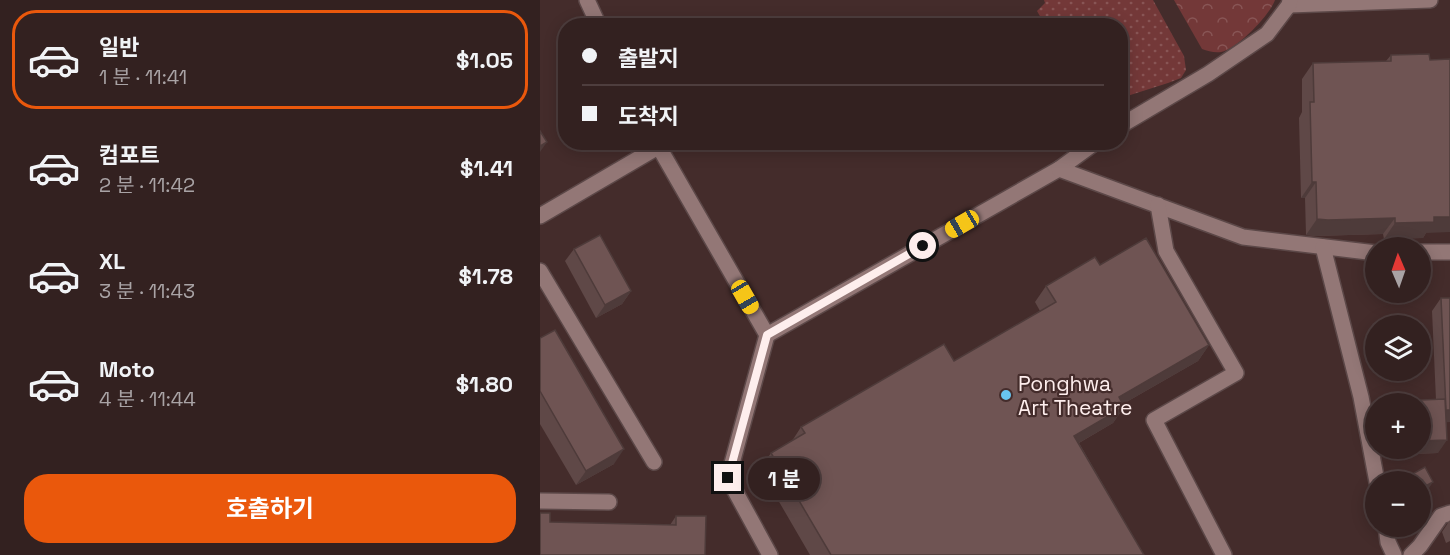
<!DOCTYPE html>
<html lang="ko">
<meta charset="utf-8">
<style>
:root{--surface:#332120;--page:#3b2929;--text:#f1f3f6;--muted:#a9a3a5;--line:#4e3e3e;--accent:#ea580c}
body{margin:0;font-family:"Space Grotesk","Noto Sans KR",sans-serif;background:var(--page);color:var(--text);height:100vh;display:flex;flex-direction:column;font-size:22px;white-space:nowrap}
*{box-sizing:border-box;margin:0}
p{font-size:20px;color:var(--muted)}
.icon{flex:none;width:33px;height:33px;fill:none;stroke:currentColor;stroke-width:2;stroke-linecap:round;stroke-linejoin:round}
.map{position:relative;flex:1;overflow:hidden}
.sheet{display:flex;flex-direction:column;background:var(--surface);width:540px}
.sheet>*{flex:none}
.guide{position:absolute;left:18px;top:18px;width:570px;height:132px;border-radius:24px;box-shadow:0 3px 15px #0003,0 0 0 2px var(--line);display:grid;align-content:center;height:132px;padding:0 24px;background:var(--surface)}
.needle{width:39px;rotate:358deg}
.controls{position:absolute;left:825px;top:237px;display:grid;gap:12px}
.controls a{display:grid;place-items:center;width:66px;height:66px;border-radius:50%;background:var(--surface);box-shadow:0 3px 15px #0003,0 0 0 2px var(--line);font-size:30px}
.end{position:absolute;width:27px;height:27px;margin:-14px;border:8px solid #feeeed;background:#111;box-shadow:0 0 0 3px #111}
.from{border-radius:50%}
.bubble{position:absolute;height:42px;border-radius:21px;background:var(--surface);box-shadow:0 3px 15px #0003,0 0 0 2px var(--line);font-size:20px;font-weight:700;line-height:42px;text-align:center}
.car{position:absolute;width:18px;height:36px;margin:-18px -9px;border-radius:8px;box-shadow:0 0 4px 2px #0007;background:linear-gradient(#f5c518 24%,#345 0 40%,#f5c518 0 76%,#345 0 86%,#f5c518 0)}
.guide b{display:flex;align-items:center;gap:21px;height:57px;font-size:22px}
.guide b+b{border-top:2px solid var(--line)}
.guide i{width:15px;height:15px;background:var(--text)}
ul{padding:10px 0 0;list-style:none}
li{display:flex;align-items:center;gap:18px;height:99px;margin:0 12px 9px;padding:0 12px;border:3px solid transparent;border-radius:24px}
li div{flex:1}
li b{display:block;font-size:22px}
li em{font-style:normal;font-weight:700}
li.current{border-color:var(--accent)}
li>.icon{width:54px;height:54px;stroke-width:1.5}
.action{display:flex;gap:12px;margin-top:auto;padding:12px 24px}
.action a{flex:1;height:69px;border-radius:24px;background:var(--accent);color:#fff;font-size:24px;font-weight:700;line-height:69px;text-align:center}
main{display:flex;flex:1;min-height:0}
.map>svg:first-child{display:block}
.grass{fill:url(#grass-dots)}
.forest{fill:url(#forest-crowns)}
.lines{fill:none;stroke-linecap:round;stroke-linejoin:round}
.minor-casing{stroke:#5c4848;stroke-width:18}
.minor{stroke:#937776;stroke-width:15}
.wall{fill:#5f4847}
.shaded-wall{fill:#4e3b3a}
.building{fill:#6f5453;stroke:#4e3b3a;stroke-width:1.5}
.route{stroke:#feeeed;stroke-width:8}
.poi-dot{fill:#68c4f0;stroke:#442c2b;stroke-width:2}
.labels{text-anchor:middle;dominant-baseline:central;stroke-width:4.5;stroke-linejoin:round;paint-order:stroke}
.poi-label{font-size:21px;fill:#feeeed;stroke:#442c2b;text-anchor:start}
</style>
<main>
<section class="sheet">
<ul>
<li class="current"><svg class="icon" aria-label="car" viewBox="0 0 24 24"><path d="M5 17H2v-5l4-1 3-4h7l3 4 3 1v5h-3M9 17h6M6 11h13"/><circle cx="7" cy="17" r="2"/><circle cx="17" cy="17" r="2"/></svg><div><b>일반</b><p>1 분 · 11:41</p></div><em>$1.05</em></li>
<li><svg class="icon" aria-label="car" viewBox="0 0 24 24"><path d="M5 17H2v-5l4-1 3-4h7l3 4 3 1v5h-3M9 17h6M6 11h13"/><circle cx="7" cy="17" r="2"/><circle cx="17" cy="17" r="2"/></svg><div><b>컴포트</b><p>2 분 · 11:42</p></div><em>$1.41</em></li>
<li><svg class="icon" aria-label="car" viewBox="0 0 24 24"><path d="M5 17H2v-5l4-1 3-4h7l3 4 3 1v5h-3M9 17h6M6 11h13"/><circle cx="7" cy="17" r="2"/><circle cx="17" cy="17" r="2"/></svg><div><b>XL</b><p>3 분 · 11:43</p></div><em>$1.78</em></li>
<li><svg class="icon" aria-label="car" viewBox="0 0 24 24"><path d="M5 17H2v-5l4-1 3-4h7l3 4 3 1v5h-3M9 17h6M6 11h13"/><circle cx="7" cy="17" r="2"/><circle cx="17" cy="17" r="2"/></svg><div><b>Moto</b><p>4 분 · 11:44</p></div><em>$1.80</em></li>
</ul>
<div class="action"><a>호출하기</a></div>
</section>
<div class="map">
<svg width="910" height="555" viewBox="0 0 910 555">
<defs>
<pattern id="grass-dots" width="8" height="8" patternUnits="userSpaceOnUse" patternTransform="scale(1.5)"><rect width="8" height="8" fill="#733838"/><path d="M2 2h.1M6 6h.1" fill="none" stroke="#855" stroke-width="1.8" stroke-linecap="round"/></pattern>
<pattern id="forest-crowns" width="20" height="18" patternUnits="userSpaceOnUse" patternTransform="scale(1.5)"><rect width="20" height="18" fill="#733838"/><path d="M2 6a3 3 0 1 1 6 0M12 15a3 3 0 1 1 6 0" fill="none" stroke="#855"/></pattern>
</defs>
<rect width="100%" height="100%" fill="#442c2b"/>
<!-- grass -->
<polygon class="grass" points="504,0 613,0 644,56 646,70 641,78 628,83 581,98 580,26 505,25 497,11 505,3"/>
<!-- forest -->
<path class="forest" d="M634,0H735C730,15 697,49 681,52C674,53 668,51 662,49Z"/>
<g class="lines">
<!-- minor casing -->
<g class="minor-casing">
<g id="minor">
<polyline points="47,0 59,26"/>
<polyline points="749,5 890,0"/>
<polyline points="580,126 668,74 727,34 749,5 750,0"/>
<polyline points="116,142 227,335 519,169 556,142"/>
<polyline points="519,169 703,237 836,253"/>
<polyline points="618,205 626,251 696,373 614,420 684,555"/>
<polyline points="0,216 118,147"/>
<polyline points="783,247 821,397 837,482"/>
<polyline points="880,252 910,252"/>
<polyline points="0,271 114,462"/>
<polyline points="227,335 188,478 230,555"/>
<polyline points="0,501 69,502"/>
<polyline points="846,526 848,542 854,555"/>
<polyline points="871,555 880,546 901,516 910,513"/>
</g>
</g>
<!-- minor -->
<use href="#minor" class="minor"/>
</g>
<!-- wall -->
<g class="wall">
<polygon points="851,55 886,233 883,238 844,239 843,234 776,236 766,235 765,198 761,198 759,118 762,112 762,79 773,63 846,61"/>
<polygon points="34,249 91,291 82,304 56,318 25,261"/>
<polygon points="560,265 669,345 658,361 583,404 584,407 573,423 539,443 604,555 270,555 220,469 231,453 252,441 261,427 414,361 500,311 495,302 506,286"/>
<polygon points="901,298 910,422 906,422 898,453 849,455 849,448 880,448 880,404 855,404 856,401 896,400 892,311"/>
<polygon points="0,338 74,464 36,485 0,424"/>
<polygon points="136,516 165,555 10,522 130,525"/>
<polygon points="910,520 910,541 906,543 902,532"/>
</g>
<!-- shaded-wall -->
<g class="shaded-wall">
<polygon points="7,142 0,152 0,146"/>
<polygon points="772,182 776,182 765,198 761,198"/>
<polygon points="894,217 910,217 910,232 886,233 883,238 844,239 855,223"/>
<polygon points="855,218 843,234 776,236 766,235 777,219"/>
<polygon points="91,291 82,304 56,318 65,305"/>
<polygon points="669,345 658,361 567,413 579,397"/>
<polygon points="584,407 573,423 523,452 534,436"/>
<polygon points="906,410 910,410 910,422 897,423"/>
<polygon points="907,440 898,453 849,455 853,448 880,448 880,441"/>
<polygon points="84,449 74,464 36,485 46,471"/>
<polygon points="893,482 887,491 880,494 880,489"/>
</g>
<!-- building -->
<g class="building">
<polygon points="889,54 890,60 910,59 910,217 894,217 894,222 855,223 855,218 788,220 777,219 776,182 772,182 770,102 774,102 773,63 851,61 851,55"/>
<polygon points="0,131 7,142 0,146"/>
<polygon points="60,235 91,291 65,305 34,249"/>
<polygon points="606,238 669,345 579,397 584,407 534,436 604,555 291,555 231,453 265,433 261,427 404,344 414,361 516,302 506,286 555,257 560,265"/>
<polygon points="901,298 910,298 910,410 906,410"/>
<polygon points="15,330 84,449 46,471 0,391 0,338"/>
<polygon points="905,399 907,440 880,441 880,404 856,404 856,401"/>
<polygon points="885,467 893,482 880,489 880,482 858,482"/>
<polygon points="0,513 10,513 10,522 136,525 136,516 166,516 165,555 0,555"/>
</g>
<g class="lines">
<!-- route -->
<polyline class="route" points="188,478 227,335 383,246"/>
</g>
<!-- markers -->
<circle class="poi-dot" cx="466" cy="395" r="6"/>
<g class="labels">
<!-- poi labels -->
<g class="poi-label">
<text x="478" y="383">Ponghwa<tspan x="478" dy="24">Art Theatre</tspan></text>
</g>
</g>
</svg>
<div class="controls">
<a><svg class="needle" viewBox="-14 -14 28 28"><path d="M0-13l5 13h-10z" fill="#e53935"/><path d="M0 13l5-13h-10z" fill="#a9a3a5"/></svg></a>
<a><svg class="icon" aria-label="layers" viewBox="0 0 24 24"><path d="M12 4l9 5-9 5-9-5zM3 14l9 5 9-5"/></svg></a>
<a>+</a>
<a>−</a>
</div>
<i class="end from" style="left:383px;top:246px"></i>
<i class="end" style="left:188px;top:478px"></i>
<div class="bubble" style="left:208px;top:458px;width:72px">1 분</div>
<i class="car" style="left:422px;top:224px;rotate:240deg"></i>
<i class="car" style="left:205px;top:297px;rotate:150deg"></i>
<div class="guide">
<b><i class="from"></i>출발지</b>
<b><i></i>도착지</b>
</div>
</div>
</main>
